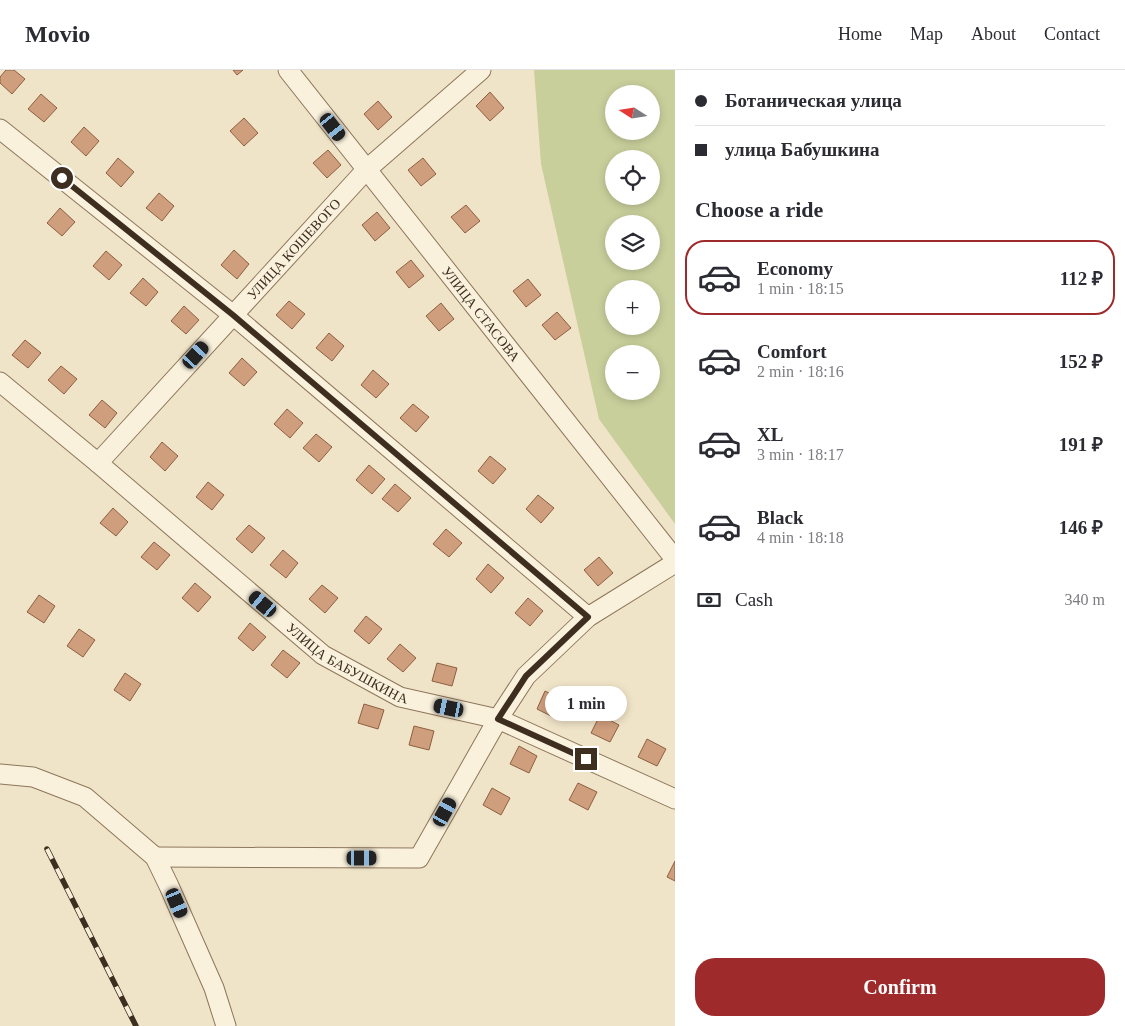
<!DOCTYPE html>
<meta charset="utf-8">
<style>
:root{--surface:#fff;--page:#f7f7f7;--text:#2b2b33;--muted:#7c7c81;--line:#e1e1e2;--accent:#9e2a2b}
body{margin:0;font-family:Georgia,serif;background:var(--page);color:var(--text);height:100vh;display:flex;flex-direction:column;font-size:19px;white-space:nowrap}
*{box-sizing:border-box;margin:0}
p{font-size:16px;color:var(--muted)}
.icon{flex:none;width:28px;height:28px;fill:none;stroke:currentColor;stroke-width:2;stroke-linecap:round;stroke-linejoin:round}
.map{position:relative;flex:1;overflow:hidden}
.details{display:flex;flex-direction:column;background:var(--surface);width:450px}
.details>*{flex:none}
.hud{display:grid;align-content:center;height:110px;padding:0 20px;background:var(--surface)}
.needle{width:32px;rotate:282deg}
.buttons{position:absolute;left:605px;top:15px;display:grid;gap:10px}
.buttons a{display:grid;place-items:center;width:55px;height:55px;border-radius:50%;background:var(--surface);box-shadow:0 2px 8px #0003;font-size:25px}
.end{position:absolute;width:22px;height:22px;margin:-11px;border:6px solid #3d2e20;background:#fff;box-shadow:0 0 0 2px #fff}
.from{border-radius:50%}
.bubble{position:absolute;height:35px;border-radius:18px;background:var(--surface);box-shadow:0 2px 8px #0003;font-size:16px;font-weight:800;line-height:35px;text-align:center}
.car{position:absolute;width:15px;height:30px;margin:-15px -8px;border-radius:6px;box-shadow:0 0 4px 1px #0007;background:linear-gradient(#222 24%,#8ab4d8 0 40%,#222 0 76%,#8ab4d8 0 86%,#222 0)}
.hud b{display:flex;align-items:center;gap:18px;height:48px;font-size:19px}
.hud b+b{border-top:1px solid var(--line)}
.hud i{width:12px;height:12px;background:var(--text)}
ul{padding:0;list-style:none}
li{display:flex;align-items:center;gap:15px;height:75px;margin:0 10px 8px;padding:0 10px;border:2px solid transparent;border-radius:20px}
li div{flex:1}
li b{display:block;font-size:19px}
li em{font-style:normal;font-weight:800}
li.on{border-color:var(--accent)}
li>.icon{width:45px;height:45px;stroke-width:1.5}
h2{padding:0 20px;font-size:22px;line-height:60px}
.pay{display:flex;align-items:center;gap:12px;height:55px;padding:0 20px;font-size:19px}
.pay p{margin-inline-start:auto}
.button{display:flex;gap:10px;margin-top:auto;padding:10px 20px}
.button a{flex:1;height:58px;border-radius:20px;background:var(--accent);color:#fff;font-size:20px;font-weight:800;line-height:58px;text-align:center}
header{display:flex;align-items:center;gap:30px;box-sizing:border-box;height:70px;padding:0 25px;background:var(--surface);border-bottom:1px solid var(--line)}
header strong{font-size:24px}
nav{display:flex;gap:28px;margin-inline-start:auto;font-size:18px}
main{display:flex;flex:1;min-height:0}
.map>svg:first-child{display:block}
.green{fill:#c9cf9b;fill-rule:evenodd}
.building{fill:#cf9f7d;stroke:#8d5f41}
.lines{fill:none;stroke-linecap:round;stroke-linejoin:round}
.street-casing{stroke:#8d765c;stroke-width:21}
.street{stroke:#faf1dc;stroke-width:19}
.rail-casing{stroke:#3d2e20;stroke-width:5.5}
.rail{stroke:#f7eed8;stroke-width:4;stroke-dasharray:11;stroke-linecap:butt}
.route{stroke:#3d2e20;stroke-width:6}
.labels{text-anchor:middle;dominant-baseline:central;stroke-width:4.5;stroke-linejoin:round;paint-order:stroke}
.street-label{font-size:14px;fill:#3d2e20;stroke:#f7eed8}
</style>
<header>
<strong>Movio</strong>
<nav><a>Home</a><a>Map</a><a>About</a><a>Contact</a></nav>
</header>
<main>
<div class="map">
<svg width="675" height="956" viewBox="0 0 675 956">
<rect width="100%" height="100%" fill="#f0e4c8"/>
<!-- green -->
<path class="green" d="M534,0H675V454L599,349L541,94ZM614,24H651V61H614ZM614,89H651V126H614ZM614,154H651V191H614ZM614,219H651V256H614ZM614,284H651V321H614Z"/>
<!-- building -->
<g class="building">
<polygon points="6,0 14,0 25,9 12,24 0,13 0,7"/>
<polygon points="233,0 243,0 237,5"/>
<polygon points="490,22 504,38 490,51 476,36"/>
<polygon points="41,24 57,38 44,52 28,39"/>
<polygon points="378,31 392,47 378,60 364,44"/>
<polygon points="244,48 258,63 244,76 230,61"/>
<polygon points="84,57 99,71 86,86 71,72"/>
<polygon points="328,80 341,95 327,108 313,93"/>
<polygon points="118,88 134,102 121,117 106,103"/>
<polygon points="423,88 436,104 421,116 408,100"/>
<polygon points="159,123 174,136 162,151 146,138"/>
<polygon points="466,135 480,151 465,163 451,147"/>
<polygon points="60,138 75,152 62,166 47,153"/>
<polygon points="377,142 390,158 375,171 362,155"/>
<polygon points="234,180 249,194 237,209 221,195"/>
<polygon points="106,181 122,195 109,210 93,196"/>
<polygon points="411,190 424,206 409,218 396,202"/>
<polygon points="143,208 158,222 146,236 130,223"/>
<polygon points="528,209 541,225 526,237 513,221"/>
<polygon points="289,231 305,244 292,259 276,245"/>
<polygon points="441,233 454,249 439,261 426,246"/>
<polygon points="184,236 199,250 186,264 171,251"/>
<polygon points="557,242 571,258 555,270 542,255"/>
<polygon points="329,263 344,276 332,291 316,278"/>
<polygon points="25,270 41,283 28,298 12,285"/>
<polygon points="242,288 257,302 244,316 229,303"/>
<polygon points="61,296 77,309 64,324 48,310"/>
<polygon points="373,300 389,314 376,328 361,315"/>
<polygon points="102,330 117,343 105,358 89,345"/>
<polygon points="413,334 429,347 416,362 400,348"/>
<polygon points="287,339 303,353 290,368 274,354"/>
<polygon points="316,364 332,377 319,392 303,378"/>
<polygon points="162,372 178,386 165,401 150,387"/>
<polygon points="490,386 506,399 493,414 478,401"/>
<polygon points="369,395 385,409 372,424 356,410"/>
<polygon points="208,412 224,425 212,440 196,427"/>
<polygon points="395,414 411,428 398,442 382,429"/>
<polygon points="538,425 554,438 541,453 526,439"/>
<polygon points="113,438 128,452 116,466 100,453"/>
<polygon points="249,455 265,468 252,483 236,469"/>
<polygon points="446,459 462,473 449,487 433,474"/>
<polygon points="154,472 170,485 157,500 141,487"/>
<polygon points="283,480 298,493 286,508 270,495"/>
<polygon points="599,487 613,503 598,516 584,500"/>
<polygon points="488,494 504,508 491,523 476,509"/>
<polygon points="195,513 211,527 198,542 182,528"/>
<polygon points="322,515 338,528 325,543 309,529"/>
<polygon points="39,525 55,536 44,553 27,542"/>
<polygon points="528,528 543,541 530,556 515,543"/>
<polygon points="366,546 382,559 369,574 354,561"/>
<polygon points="250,553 266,567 253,581 238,568"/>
<polygon points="79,559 95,570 83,587 67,576"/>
<polygon points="400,574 416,588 403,602 387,589"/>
<polygon points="283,580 300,593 287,608 271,595"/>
<polygon points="437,593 457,598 452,616 432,611"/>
<polygon points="125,603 141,614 130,631 114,620"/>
<polygon points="545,621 564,631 555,648 537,639"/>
<polygon points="364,634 384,640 378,659 358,653"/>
<polygon points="600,645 619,655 610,672 591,663"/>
<polygon points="414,656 434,661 429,680 409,675"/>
<polygon points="647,669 666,679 657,696 638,687"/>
<polygon points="519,676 537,686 529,703 510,694"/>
<polygon points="578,713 597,722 588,740 569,730"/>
<polygon points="492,718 510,728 501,745 483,735"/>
<polygon points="675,791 675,811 667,807"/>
</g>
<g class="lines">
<!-- street casing -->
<g class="street-casing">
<g id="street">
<path id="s1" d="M288,0L675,489"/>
<polyline points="0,59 233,245 588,547"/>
<path id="s2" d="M0,312L98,393L323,585L400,627L498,649L675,729"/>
<path id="s3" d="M98,393L366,100L481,0"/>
<polyline points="0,704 33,707 85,727 155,787 169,816 214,918 226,956"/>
<polyline points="155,787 419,788 498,649 526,606 588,547 675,493"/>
</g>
</g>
<!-- street -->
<use href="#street" class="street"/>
<!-- rail casing -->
<g class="rail-casing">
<polyline id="rail" points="47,779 136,956"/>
</g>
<!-- rail -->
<use href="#rail" class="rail"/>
</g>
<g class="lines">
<!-- route -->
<polyline class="route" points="62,108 233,245 588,547 526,606 498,649 586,689"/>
</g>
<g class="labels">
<!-- street labels -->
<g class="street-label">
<text stroke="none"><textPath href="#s3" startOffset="290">УЛИЦА КОШЕВОГО</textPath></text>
<text stroke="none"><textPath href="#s1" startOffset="311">УЛИЦА СТАСОВА</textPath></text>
<text stroke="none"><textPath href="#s2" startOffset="448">УЛИЦА БАБУШКИНА</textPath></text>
</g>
</g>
</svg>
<div class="buttons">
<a><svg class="needle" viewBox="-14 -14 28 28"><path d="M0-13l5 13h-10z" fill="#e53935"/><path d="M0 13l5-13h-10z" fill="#7c7c81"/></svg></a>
<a><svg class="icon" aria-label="locate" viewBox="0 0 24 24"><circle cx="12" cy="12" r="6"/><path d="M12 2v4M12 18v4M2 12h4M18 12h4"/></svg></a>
<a><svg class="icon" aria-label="layers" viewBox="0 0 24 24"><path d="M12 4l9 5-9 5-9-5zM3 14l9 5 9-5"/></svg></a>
<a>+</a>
<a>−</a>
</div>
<i class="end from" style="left:62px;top:108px"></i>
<i class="end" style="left:586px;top:689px"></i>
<div class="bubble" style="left:545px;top:616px;width:82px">1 min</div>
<i class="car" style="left:333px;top:57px;rotate:142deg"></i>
<i class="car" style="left:196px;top:285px;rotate:42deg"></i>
<i class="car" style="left:263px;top:534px;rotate:310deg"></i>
<i class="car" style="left:449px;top:638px;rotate:282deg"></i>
<i class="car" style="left:445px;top:742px;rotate:29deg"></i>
<i class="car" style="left:362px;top:788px;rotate:90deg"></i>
<i class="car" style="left:177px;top:833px;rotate:157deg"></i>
</div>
<section class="details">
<div class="hud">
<b><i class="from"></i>Ботаническая улица</b>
<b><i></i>улица Бабушкина</b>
</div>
<h2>Choose a ride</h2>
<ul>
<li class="on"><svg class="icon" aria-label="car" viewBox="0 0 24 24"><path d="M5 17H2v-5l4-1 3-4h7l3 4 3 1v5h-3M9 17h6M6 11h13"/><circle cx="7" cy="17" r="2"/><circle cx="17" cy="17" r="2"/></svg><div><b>Economy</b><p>1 min · 18:15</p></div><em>112 ₽</em></li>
<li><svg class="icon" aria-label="car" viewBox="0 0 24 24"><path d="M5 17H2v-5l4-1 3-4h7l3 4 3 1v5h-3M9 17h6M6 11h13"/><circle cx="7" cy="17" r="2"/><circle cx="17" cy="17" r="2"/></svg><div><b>Comfort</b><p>2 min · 18:16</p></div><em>152 ₽</em></li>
<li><svg class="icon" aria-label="car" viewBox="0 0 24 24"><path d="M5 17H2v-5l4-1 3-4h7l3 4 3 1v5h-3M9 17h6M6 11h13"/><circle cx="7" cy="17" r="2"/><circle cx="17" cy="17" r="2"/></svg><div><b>XL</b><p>3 min · 18:17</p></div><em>191 ₽</em></li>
<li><svg class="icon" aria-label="car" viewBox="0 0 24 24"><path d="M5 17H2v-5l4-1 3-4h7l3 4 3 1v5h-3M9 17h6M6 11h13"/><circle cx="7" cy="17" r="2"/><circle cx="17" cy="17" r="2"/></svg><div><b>Black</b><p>4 min · 18:18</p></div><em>146 ₽</em></li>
</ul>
<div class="pay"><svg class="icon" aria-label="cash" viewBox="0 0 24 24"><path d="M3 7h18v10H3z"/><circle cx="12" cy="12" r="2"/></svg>Cash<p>340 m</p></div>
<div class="button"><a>Confirm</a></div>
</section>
</main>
